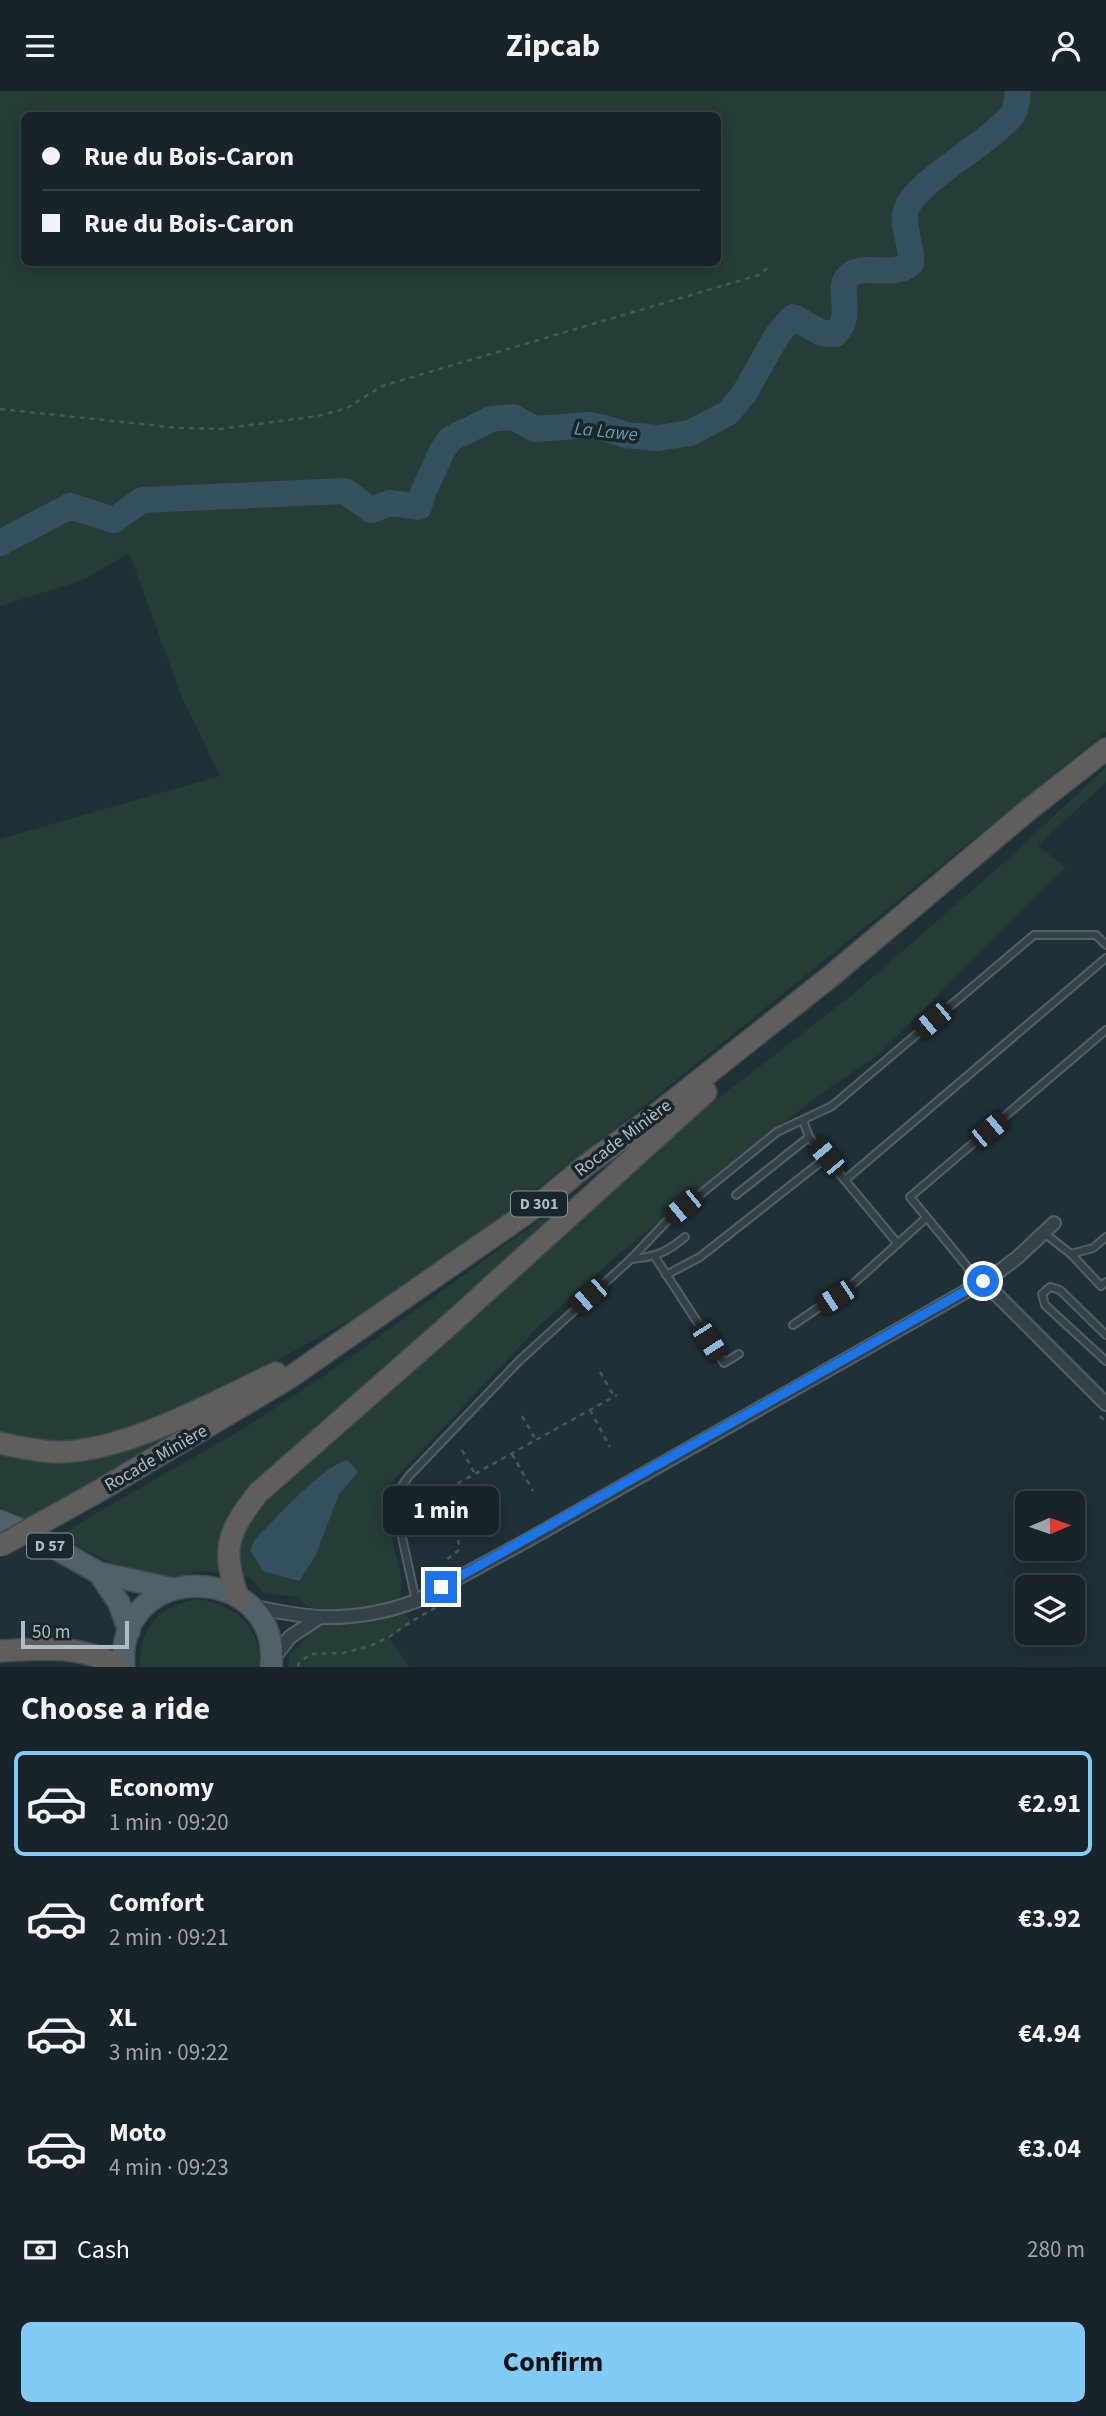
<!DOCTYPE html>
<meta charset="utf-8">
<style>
:root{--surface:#182429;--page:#253035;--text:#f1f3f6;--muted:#9fa4a8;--line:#364146;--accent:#82cbf5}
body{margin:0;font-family:"Source Sans 3",sans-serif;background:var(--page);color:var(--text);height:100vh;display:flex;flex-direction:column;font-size:26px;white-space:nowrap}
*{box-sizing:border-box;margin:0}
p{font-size:23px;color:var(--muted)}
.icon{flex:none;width:38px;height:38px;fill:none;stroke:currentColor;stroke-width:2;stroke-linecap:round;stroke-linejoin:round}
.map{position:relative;height:1576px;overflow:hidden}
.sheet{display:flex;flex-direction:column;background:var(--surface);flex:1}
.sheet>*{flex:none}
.top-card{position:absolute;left:21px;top:21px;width:700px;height:154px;border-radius:10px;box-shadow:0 4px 18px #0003,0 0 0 2px var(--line);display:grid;align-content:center;height:154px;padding:0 21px;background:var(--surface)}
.needle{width:46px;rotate:88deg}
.tools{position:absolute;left:1015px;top:1400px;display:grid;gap:14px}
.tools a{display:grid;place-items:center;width:70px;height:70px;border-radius:10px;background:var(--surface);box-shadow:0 4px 18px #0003,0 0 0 2px var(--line);font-size:35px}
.scale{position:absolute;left:21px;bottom:18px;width:108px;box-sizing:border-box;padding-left:7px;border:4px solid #aebcc4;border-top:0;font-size:19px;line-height:24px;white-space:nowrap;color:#aebcc4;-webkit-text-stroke:5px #19262c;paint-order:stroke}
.end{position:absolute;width:32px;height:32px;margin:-16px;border:9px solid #1a73e8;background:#fff;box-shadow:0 0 0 4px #fff}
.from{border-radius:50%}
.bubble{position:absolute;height:49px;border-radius:10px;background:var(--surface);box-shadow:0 4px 18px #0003,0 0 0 2px var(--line);font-size:23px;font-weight:700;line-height:49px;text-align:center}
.car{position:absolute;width:21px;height:42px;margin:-21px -10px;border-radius:9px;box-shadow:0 0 5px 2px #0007;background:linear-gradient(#222 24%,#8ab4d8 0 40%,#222 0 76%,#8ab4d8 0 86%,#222 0)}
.top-card b{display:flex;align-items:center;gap:24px;height:66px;font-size:26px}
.top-card b+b{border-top:2px solid var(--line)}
.top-card i{width:18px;height:18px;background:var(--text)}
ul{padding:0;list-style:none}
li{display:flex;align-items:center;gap:21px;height:105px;margin:0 14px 10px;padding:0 7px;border:4px solid transparent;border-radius:10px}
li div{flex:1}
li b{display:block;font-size:26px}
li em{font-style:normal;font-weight:700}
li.on{border-color:var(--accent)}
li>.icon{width:63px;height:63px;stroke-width:1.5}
h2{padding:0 21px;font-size:32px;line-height:84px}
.pay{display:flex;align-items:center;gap:18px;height:77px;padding:0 21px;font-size:26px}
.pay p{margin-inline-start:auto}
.button{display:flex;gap:14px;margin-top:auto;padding:14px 21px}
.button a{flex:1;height:80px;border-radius:10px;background:var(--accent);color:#111;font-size:28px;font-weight:700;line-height:80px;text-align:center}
header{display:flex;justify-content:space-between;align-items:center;height:91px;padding:0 21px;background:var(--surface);font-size:32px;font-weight:700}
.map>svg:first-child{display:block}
.green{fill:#253c37;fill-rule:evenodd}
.water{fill:#34505e}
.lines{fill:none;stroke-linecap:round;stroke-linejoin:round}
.river{stroke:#34505e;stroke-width:26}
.service-casing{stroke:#515f65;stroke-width:10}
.minor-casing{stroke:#515f65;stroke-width:16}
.primary-casing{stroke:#404d54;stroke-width:24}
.trunk-casing{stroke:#3e4c52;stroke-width:24}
.path{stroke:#445957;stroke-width:2.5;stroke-dasharray:5 5;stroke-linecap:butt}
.service{stroke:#344147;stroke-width:6}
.minor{stroke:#344147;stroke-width:12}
.primary{stroke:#526067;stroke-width:21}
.trunk{stroke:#605e5c;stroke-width:21}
.trunk-bridge-casing{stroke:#3e4c52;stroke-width:24;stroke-linecap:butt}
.trunk-bridge{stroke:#605e5c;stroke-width:21}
.route{stroke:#1a73e8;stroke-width:9}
.labels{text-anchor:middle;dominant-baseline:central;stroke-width:7;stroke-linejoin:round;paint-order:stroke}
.shield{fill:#19262c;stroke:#818f96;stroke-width:2}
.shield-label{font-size:16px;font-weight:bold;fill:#aebcc4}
.street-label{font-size:18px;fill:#aebcc4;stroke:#19262c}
.water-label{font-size:19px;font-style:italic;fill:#6f96a8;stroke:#19262c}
</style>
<header><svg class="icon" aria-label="menu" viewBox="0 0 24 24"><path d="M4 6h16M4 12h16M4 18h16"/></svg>Zipcab<svg class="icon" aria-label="person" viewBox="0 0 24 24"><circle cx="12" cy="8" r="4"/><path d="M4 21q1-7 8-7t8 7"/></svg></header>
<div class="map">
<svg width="1106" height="1576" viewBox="0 0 1106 1576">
<rect width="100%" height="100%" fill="#203037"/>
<!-- green -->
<g class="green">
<path d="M0,0H1106V641L663,1000L496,1129L385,1210L239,1290L226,1312L49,1419L25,1427L0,1416V748L220,685L181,604L129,462L83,489L0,515ZM24,24H718V172H24Z"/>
<polygon points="1106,676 1106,691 1038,755 1066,776 878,964 829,997 741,1064 614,1167 538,1236 387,1396 383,1413 402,1489 399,1516 412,1530 389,1547 410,1576 288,1576 290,1563 309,1544 320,1526 296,1506 263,1502 250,1486 200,1480 169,1487 147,1488 110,1472 60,1446 81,1431 251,1333 341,1273 613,1076 690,1029 852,904 1007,769"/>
<path d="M197,1508C233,1513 263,1535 259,1576H139C141,1535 157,1516 197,1508Z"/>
</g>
<!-- water -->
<path class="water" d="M347,1369L358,1381L339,1403L315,1466L299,1490L263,1480L250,1459L255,1448C277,1427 320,1377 347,1369Z"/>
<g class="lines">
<!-- river -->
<path class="river" d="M0,452L70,415L114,429L142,409L345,400L371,419L390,412L419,416L422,404L442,360L450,348L491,328L513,326L535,338L589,334L601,336L626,344L658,347L690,342L728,322L744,303L778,243L793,226L822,242L835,243C855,224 836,198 848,186C862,170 892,189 911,172C913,154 901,137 906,119C912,96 979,56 999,37C1004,32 1011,27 1014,21C1017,15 1017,7 1018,0"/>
<!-- service casing -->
<g class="service-casing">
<g id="service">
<polyline points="803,1029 809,1046 898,1153"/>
<polyline points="845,1089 1106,867"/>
<polyline points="736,1104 809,1046"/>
<polyline points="1044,1142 1071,1163 1093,1157 1106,1146"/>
<polyline points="1071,1163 1101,1195 1106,1191"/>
<polyline points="655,1166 724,1272 739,1263"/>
<path d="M631,1168C655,1166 666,1162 685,1146"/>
<polyline points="666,1184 700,1166 827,1066"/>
<polyline points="979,1193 965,1173 910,1106 1106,939"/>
<polyline points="793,1234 853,1193 926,1127"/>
<polyline points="1106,1244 1060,1199 1050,1196 1042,1203 1045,1214 1106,1270"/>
<polyline points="416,1510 395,1414 399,1399 409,1385 520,1269 631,1168 665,1132 777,1041 832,1015 1034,844 1096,844 1106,854"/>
</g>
</g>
<!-- minor casing -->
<g class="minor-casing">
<g id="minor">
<polyline points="983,1190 1106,1313"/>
<path d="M251,1516C274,1519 298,1525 320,1526C352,1527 387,1521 416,1510L526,1450L993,1185L1018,1166L1054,1132"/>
<polyline points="272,1569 290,1546 320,1526"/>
</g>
</g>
<!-- primary casing -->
<g class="primary-casing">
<g id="primary">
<polyline points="0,1430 27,1441 99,1482 173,1498"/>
<polyline points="99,1482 119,1512 129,1540"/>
<path d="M124,1576C114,1466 283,1471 271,1576"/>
</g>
</g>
<!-- trunk casing -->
<g class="trunk-casing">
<g id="trunk">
<path d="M0,1352C19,1356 39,1361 59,1361C127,1360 214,1311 276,1282"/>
<polyline points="97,1401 289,1287 538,1114 589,1072 658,1022 831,885 1027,720 1106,658"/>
<path d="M238,1506C221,1458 227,1442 258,1402L448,1235L706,1001"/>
<path d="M0,1560C39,1558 84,1553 118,1576"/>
</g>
</g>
<!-- path -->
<g class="path">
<polyline points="0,318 179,337 220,338 318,325 347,317 382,295 759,184 770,175"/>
<polyline points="600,1281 614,1305"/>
<polyline points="590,1319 610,1356"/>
<polyline points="522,1325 536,1349"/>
<polyline points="1100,1325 1106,1331"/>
<polyline points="462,1359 475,1383"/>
<polyline points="512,1363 533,1400"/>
<path d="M442,1402C453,1421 458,1437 459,1459L446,1469"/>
<polyline points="431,1404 435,1405 617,1304"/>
<polyline points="298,1576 299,1572 310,1563 343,1562 370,1555 389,1546 412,1530 462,1502"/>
</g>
<!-- service -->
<use href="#service" class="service"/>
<!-- minor -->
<use href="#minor" class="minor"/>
<!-- primary -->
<use href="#primary" class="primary"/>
<!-- trunk -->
<use href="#trunk" class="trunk"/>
<!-- trunk-bridge casing -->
<g class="trunk-bridge-casing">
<polyline id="trunk-bridge" points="0,1455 97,1401"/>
</g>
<!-- trunk-bridge -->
<use href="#trunk-bridge" class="trunk-bridge"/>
</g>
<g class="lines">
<!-- route -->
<polyline class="route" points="441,1496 983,1190"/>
</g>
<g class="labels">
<!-- shield labels -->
<g class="shield">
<rect x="511" y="1100.5" width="56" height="25" rx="5"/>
<rect x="27" y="1442.5" width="46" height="25" rx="5"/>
</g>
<g class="shield-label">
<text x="539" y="1113">D 301</text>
<text x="50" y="1455">D 57</text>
</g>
<!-- street labels -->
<g class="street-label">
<text transform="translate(623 1047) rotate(-37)">Rocade Minière</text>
<text transform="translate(156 1367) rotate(-30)">Rocade Minière</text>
</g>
<!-- water labels -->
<g class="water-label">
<text transform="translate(606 341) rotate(6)">La Lawe</text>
</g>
</g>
</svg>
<div class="tools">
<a><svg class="needle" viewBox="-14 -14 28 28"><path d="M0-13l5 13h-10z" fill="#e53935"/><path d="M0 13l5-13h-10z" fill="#9fa4a8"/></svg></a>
<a><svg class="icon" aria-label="layers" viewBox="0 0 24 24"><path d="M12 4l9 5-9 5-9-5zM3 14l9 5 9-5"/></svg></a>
</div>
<div class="scale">50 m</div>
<i class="end from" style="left:983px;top:1190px"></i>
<i class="end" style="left:441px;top:1496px"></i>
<div class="bubble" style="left:383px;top:1395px;width:116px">1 min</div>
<i class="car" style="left:933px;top:929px;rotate:230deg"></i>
<i class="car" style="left:989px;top:1039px;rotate:50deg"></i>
<i class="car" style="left:827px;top:1066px;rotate:320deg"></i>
<i class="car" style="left:683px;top:1116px;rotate:231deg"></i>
<i class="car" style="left:589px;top:1205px;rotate:229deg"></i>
<i class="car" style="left:836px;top:1206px;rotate:237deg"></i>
<i class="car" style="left:709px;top:1250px;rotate:147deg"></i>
<div class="top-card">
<b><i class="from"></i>Rue du Bois-Caron</b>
<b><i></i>Rue du Bois-Caron</b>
</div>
</div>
<section class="sheet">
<h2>Choose a ride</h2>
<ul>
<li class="on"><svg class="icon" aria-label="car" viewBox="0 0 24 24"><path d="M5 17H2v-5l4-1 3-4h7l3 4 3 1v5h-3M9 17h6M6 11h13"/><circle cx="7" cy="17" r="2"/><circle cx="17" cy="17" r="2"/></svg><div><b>Economy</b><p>1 min · 09:20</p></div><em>€2.91</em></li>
<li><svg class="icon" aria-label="car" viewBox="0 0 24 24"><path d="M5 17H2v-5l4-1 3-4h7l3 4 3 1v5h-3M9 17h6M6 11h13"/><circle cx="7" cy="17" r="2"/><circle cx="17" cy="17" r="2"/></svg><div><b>Comfort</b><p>2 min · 09:21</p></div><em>€3.92</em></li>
<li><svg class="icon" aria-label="car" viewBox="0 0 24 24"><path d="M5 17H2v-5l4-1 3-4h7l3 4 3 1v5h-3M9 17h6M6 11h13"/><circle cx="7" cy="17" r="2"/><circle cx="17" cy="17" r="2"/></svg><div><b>XL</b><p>3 min · 09:22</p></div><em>€4.94</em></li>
<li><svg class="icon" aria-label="car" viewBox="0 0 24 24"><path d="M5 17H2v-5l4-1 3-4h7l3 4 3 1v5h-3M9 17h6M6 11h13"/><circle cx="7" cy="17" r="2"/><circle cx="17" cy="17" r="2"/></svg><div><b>Moto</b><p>4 min · 09:23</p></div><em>€3.04</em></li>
</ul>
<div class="pay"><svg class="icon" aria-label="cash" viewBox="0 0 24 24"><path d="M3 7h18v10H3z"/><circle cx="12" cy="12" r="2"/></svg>Cash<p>280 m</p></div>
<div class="button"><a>Confirm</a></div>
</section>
